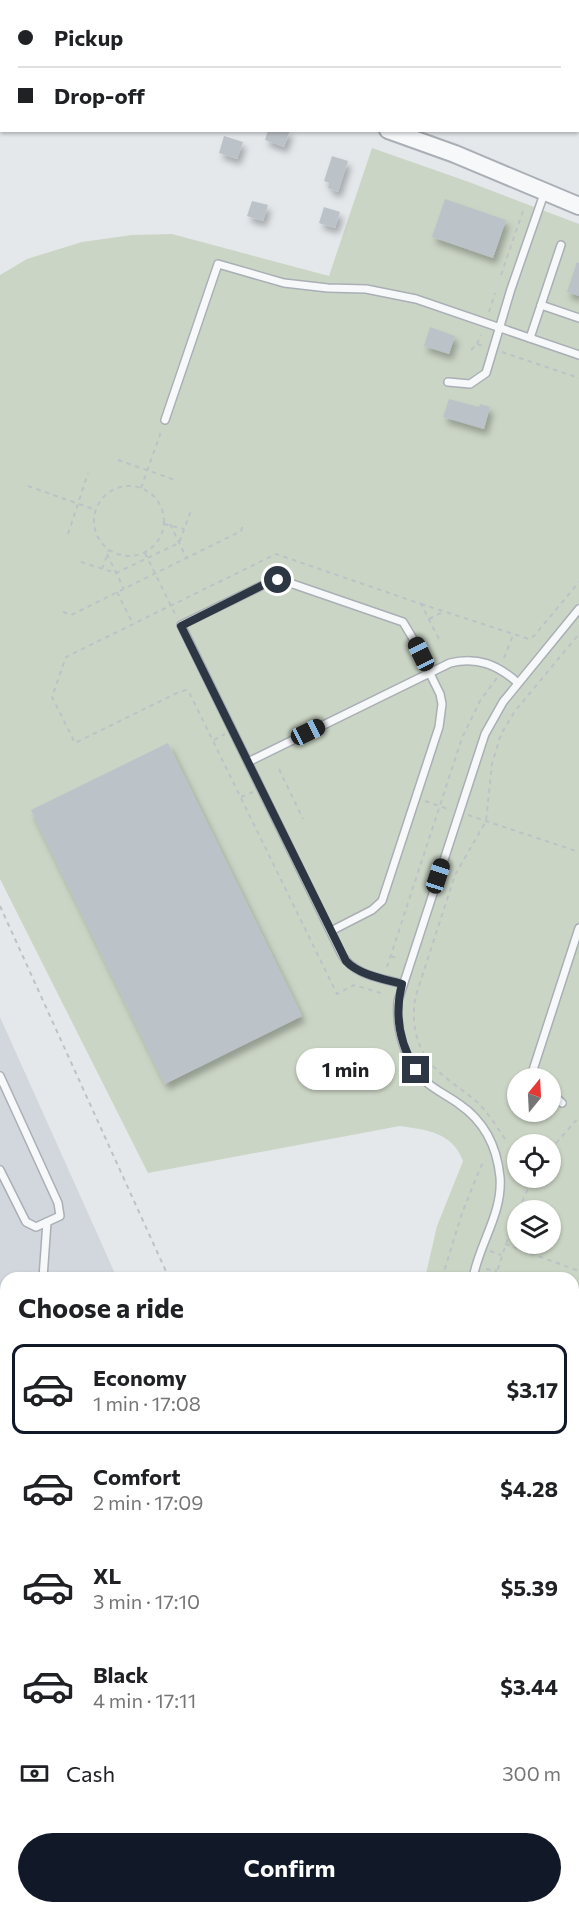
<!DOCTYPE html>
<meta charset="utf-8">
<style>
:root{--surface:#fff;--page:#f2f2f2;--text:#202124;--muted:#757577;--line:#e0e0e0;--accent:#111827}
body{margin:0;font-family:Commissioner,sans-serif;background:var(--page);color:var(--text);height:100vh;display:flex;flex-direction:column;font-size:22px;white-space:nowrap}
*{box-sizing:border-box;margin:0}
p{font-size:20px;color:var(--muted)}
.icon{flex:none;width:33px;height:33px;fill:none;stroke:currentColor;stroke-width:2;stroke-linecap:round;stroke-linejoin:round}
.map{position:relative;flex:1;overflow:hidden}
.sheet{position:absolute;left:0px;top:1272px;width:579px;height:642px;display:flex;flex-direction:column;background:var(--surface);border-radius:18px 18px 0 0;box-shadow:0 2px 4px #0004}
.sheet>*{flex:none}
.top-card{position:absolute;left:0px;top:0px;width:579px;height:132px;box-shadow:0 2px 4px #0004;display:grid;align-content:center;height:132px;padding:0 18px;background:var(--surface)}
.needle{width:39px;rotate:18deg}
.tools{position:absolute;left:507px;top:1068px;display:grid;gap:12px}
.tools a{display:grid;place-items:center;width:54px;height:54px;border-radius:50%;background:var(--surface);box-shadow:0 2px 4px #0004;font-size:30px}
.end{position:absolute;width:27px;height:27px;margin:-14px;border:8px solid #2c3743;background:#fff;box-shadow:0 0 0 3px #fff}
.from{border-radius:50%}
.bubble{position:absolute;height:42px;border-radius:21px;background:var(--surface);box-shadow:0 2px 4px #0004;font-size:20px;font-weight:700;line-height:42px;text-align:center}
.car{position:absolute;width:18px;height:36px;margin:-18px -9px;border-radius:8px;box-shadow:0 0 4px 2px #0007;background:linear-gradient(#222 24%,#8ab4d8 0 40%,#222 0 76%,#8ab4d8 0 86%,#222 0)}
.top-card b{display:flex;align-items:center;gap:21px;height:57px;font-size:22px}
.top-card b+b{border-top:2px solid var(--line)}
.top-card i{width:15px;height:15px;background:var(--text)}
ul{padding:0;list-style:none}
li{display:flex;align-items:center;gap:18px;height:90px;margin:0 12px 9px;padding:0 6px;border:3px solid transparent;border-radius:12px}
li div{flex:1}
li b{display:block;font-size:22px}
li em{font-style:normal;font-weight:700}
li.on{border-color:var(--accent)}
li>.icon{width:54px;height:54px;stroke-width:1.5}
h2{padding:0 18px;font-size:27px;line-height:72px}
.pay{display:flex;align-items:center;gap:15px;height:66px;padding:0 18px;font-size:22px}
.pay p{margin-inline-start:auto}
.primary-button{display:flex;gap:12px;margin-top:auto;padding:12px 18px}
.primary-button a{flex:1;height:69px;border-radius:36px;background:var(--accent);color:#fff;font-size:24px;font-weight:700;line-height:69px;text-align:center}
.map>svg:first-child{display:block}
.built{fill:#d2d7dd}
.green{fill:#cbd5c5;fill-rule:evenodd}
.building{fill:#bbc2c8;filter:url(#shadow)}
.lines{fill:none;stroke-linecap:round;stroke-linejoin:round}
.service-casing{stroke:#a9afb5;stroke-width:10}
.minor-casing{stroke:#a9afb5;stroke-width:16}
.tertiary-casing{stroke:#a9afb5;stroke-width:20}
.primary-casing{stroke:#a4aeb7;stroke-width:26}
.path{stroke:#bec2c7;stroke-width:2;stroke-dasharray:4.5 4.5;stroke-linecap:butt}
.service{stroke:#f7f8fa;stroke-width:7}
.minor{stroke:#f7f8fa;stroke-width:14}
.tertiary{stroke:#f7f8fa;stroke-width:16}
.primary{stroke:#fff;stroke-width:22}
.route{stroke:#2c3743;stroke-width:8}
</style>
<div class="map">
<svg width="579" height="1914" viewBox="0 0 579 1914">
<defs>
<filter id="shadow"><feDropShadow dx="3.5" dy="6" stdDeviation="3" flood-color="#0004"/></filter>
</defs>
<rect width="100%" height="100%" fill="#e4e8eb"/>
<!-- built -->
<polygon class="built" points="0,1017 117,1278 6,1278 6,1392 0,1388"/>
<!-- green -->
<g class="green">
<path d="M372,148L469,182L579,224V1893L573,1889V1278H425L437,1226L463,1161C452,1132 427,1130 400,1126L148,1173L0,879V275L27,259L82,242L132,235L172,234L329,276ZM518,1078H550V1112H518ZM518,1144H550V1178H518ZM518,1210H550V1244H518Z"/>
<polygon points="0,1727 6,1729 6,1908 248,1908 246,1914 0,1914"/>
</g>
<!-- building -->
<g class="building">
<polygon points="268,130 290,130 284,147 265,140"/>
<polygon points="224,136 243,142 237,159 219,153"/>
<polygon points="332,156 348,161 338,192 328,188 329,183 324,181"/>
<polygon points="445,199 506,220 493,258 432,237"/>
<polygon points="252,201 268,205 263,221 247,216"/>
<polygon points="324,207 340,212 335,228 319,223"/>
<polygon points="577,262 579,263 579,296 567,292"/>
<polygon points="430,327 455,336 449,354 424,346"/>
<polygon points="449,399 479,407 480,404 490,407 484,429 443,417"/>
<polygon points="168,743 302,1016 165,1084 31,810"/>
</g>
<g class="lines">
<!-- service casing -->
<g class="service-casing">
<g id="service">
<polyline points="541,305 561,245"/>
<polyline points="530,338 541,305 579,318"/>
<polyline points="448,382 470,384 486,373 511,289 545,191"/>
<polyline points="165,420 218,264 284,283 328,288 366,289 416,299 579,355"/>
<path d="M248,762L450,663C477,656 498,665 518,683"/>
<path d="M331,931L372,910L382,901L439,727L442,704L440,694L412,637L403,622L284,581H271L181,625L342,955C354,975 381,978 402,984"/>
<polyline points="0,1076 58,1203 60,1216 36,1227 26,1222 0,1170"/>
<polyline points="537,1078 532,1073 579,928"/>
<polyline points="550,1092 562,1103"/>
<polyline points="43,1278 47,1222"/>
<path d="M473,1278C479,1244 503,1213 500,1177C497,1147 484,1121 459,1104C448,1096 435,1090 425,1081C404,1060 396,1030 398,1001L485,734L503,702L579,609"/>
<polyline points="0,1418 6,1400"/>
<polyline points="573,1541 579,1538"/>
<polyline points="573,1586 579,1584"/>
<polyline points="573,1613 579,1645"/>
<polyline points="573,1760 579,1733"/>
<polyline points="319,1914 321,1908"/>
</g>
</g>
<!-- minor casing -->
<g class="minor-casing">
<g id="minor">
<polyline points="197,2 197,0"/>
<polyline points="411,2 412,0"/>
</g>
</g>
<!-- tertiary casing -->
<g class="tertiary-casing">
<g id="tertiary">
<polyline points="0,2 2,2"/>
<polyline points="388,130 455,154 579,206"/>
<polyline points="563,1908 572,1914"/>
</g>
</g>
<!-- primary casing -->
<g class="primary-casing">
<g id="primary">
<polyline points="0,1543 6,1547"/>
<polyline points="356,1908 358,1914"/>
</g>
</g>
<!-- path -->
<g class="path">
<polyline points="501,275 524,208"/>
<polyline points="489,312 495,293"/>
<polyline points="477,344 481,335"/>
<polyline points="471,350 477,344 483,346"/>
<polyline points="502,352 579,378"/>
<polyline points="118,460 175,480"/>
<polyline points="28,486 96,510"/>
<circle cx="129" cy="521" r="35"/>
<polyline points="141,488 162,429"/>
<polyline points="164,524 184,529"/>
<polyline points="170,524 187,559"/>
<polyline points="68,534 88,473"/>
<polyline points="145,553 177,618"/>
<polyline points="107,554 124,589"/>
<polyline points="81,562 116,573 179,543 192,508"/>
<polyline points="102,569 109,550"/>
<polyline points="117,592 133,624"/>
<polyline points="421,604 529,639 534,636 579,582"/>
<polyline points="63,612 71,615 241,531 243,525"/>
<polyline points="429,619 445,611"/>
<polyline points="504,658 513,635"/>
<polyline points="214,740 225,734"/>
<polyline points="279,769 303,819"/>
<polyline points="241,797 253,792"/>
<polyline points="425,801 451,810"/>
<polyline points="468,815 579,852"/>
<polyline points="0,906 169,1278"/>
<polyline points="391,956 399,959"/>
<polyline points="387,967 462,738 480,701 497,678"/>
<polyline points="381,993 354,985 337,994 189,692 186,690 179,692 75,743 52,697 66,657 276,554 421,604 440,641"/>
<path d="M505,1139C496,1126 488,1112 476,1101C463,1090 448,1081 436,1069C416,1050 410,1021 416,995L455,875L486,821L492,764L501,734L515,711L579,634"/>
<polyline points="550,1150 579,1117"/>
<polyline points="512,1165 518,1173"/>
<polyline points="524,1178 530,1181"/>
<polyline points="505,1244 579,1271"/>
<polyline points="490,1251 501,1255"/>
<polyline points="486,1269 497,1271"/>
<polyline points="442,1278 462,1213 481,1166 486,1160"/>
<polyline points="495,1278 514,1219 533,1178"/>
<polyline points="573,1550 579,1565"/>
<polyline points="573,1816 577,1804"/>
<polyline points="573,1879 579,1883"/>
</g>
<!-- service -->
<use href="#service" class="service"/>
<!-- minor -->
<use href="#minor" class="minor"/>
<!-- tertiary -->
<use href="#tertiary" class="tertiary"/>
<!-- primary -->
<use href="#primary" class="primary"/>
</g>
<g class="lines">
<!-- route -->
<path class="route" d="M278,580L271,581L181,626L346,961C359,975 384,979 402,984C394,1015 399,1043 416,1070"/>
</g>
</svg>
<div class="tools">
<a><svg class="needle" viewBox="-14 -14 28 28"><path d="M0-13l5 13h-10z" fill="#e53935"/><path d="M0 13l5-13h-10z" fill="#757577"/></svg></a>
<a><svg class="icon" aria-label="locate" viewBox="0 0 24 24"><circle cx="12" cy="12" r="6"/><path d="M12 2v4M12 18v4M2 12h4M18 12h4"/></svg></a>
<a><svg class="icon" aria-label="layers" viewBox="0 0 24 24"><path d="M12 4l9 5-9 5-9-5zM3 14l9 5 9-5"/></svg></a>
</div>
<i class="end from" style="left:278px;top:580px"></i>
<i class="end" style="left:416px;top:1070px"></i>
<div class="bubble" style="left:296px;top:1048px;width:99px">1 min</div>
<i class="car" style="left:421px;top:654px;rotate:334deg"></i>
<i class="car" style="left:308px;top:732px;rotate:64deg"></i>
<i class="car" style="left:438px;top:876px;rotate:18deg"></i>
<div class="top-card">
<b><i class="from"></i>Pickup</b>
<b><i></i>Drop-off</b>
</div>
<section class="sheet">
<h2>Choose a ride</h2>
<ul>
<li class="on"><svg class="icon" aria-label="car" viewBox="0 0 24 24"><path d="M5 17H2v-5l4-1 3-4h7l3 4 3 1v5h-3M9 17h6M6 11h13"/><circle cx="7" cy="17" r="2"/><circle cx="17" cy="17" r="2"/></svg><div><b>Economy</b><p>1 min · 17:08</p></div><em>$3.17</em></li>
<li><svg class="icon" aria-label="car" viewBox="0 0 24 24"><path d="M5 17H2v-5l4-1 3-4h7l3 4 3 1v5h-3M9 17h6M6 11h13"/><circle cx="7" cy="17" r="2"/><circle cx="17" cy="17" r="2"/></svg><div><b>Comfort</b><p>2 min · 17:09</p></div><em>$4.28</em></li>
<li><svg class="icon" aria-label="car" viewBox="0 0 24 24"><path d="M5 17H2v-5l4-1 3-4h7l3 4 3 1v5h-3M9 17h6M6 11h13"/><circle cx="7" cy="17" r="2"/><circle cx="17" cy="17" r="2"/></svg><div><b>XL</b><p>3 min · 17:10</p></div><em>$5.39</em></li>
<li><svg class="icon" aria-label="car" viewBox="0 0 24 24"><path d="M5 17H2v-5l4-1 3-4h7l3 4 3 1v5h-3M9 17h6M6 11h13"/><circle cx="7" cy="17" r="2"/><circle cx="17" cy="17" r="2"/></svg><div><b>Black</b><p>4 min · 17:11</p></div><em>$3.44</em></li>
</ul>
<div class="pay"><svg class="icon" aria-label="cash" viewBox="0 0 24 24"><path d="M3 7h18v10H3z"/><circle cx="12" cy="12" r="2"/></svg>Cash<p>300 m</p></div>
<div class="primary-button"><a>Confirm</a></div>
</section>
</div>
